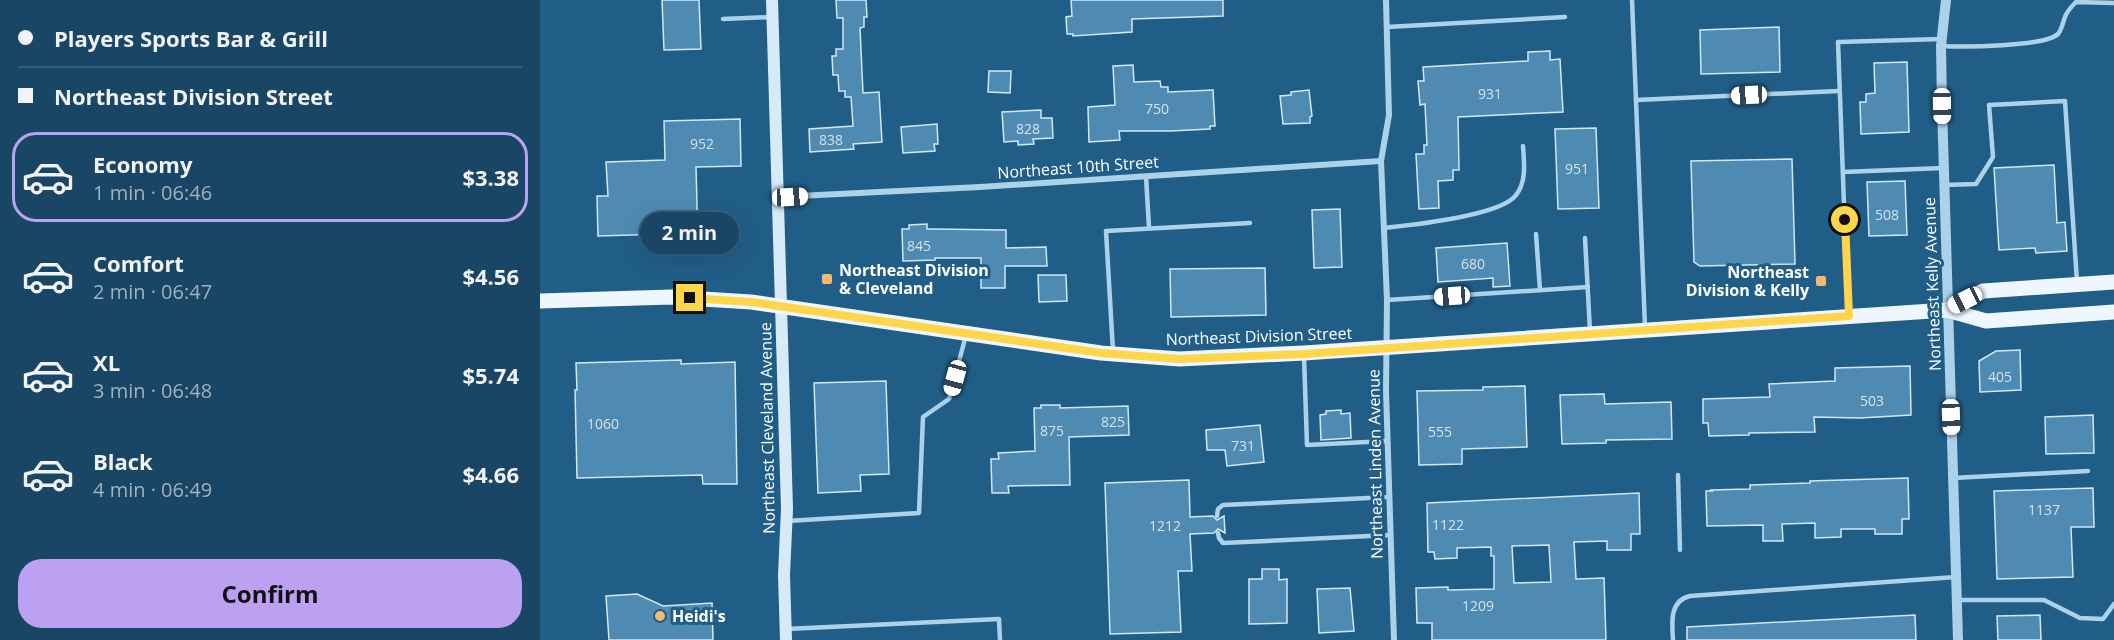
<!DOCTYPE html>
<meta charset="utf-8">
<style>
:root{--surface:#194665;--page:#26506e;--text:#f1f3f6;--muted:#9fb1bf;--line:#375e79;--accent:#bca0f2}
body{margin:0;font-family:"Open Sans",sans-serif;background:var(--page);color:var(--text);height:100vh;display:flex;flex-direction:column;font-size:22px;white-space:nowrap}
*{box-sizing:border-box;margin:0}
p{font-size:20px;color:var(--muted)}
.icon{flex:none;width:33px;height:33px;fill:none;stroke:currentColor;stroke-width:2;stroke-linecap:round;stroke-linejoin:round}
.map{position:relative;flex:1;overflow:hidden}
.panel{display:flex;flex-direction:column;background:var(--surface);width:540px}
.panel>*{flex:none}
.banner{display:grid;align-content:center;height:132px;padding:0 18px;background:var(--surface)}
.end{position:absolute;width:27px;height:27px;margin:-14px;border:8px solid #ffd54a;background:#111;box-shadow:0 0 0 3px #111}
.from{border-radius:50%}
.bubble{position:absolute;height:42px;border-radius:21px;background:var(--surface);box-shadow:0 6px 24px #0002,0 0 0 2px var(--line);font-size:20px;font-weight:700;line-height:42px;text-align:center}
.car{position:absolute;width:18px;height:36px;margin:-18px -9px;border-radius:8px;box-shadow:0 0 4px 2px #0007;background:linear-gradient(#fff 24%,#345 0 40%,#fff 0 76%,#345 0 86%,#fff 0)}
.banner b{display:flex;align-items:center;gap:21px;height:57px;font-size:22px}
.banner b+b{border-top:2px solid var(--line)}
.banner i{width:15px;height:15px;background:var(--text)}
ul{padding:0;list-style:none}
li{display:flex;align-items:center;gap:18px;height:90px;margin:0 12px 9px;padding:0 6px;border:3px solid transparent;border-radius:24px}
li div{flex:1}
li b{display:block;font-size:22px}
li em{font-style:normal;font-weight:700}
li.active{border-color:var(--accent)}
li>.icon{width:54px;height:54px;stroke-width:1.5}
.action{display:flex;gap:12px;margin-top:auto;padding:12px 18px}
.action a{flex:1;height:69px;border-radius:24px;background:var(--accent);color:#111;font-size:24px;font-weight:700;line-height:69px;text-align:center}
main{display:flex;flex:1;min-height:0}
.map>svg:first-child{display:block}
.building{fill:#4e8ab1;stroke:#d0e8f7;stroke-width:1.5;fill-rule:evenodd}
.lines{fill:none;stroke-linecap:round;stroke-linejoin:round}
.service{stroke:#acd2ea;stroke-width:4.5}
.minor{stroke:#acd2ea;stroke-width:6}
.tertiary{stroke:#acd2ea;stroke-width:10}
.secondary{stroke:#d7eaf8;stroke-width:12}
.primary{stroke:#eff7fe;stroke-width:15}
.route{stroke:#ffd54a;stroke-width:8}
.poi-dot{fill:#f6b96d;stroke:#215e87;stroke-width:2}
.labels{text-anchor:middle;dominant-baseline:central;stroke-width:6;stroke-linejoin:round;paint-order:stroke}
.number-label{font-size:14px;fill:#d3e2ec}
.street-label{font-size:16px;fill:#fff;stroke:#215e87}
.poi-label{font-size:16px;font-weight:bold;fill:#fff;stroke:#215e87;text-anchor:start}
</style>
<main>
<section class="panel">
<div class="banner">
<b><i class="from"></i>Players Sports Bar &amp; Grill</b>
<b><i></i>Northeast Division Street</b>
</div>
<ul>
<li class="active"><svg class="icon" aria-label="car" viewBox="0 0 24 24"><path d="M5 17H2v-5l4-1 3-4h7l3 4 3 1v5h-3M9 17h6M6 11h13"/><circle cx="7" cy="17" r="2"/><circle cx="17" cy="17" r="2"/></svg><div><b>Economy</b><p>1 min · 06:46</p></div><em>$3.38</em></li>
<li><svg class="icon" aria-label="car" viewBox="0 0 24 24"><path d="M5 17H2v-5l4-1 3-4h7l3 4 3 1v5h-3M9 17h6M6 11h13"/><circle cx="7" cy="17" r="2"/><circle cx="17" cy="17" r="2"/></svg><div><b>Comfort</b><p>2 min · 06:47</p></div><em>$4.56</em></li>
<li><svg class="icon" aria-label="car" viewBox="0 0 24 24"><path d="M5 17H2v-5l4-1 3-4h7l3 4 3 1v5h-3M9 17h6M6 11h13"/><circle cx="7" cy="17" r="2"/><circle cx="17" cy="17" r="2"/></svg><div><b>XL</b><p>3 min · 06:48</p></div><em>$5.74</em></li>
<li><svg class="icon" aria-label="car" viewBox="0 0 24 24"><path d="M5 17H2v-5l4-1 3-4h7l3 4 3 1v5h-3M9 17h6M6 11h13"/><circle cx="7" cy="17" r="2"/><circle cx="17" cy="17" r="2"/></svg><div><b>Black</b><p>4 min · 06:49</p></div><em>$4.66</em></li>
</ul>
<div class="action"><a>Confirm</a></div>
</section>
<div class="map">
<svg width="1574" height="640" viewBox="0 0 1574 640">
<rect width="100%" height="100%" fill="#215e87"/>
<!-- building -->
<g class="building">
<polygon points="122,0 159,0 161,49 124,50"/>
<polygon points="296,0 326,0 327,17 324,17 324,27 320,28 323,93 339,92 342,142 313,144 314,149 270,152 269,129 313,126 311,97 305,97 305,91 299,91 298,75 293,75 292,56 296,56 296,49 303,49 303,18 297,18"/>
<polygon points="531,0 683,0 683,16 592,19 592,32 533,36 533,34 527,34 526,17 532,16"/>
<polygon points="1239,27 1240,72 1161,74 1160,30"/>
<polygon points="1010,51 1010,60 1020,59 1023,112 918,117 919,170 913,170 913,180 898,181 899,208 879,209 876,154 884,154 884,145 887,145 885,104 880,105 878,81 884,81 883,67 988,61 988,52"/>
<polygon points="1367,62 1369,132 1321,134 1320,102 1326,102 1326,94 1335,93 1334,63"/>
<polygon points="593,65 594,82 620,81 621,87 628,87 628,92 673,90 675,126 670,126 670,129 630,131 579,131 580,140 549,142 548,107 575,105 573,66"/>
<polygon points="449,71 471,71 470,93 448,92"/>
<polygon points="769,90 772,116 770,117 770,123 743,124 740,96 751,95 751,92"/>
<polygon points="501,110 501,118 512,118 513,138 493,139 494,144 478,145 478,141 464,142 462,112"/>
<polygon points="200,119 201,166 156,167 158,243 126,244 126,234 58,236 57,196 68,196 66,162 125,160 124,121"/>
<polygon points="397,124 398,144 394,144 395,151 363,153 361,127"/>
<polygon points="1056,128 1059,208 1018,209 1015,129"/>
<polygon points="1252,159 1255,264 1160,266 1154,262 1151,161"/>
<polygon points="1514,165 1517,223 1525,222 1527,251 1496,253 1495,248 1459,250 1454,168"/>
<polygon points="1365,181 1367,235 1329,236 1327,182"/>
<polygon points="800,209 802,267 774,268 772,210"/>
<polygon points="387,224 387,229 392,229 466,230 466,248 506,247 507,266 465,266 465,288 441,288 441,258 395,258 395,260 363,261 362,229 369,229 369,225"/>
<polygon points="967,243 970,286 953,287 953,278 898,282 896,248"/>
<polygon points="725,268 726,315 631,317 630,269"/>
<polygon points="498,275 526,275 527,301 499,302"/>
<polygon points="1480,350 1481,390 1440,392 1439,361 1456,351"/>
<polygon points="141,360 141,364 195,362 197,484 163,484 162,475 37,478 35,390 37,390 36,363"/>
<polygon points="1370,366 1371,415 1320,418 1274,417 1275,432 1209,433 1209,435 1169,436 1168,423 1163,423 1163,399 1230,397 1229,384 1295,381 1295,368"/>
<polygon points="346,381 349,474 320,475 321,491 278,493 274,383"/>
<polygon points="985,386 987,447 922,449 922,464 879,465 877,391 943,390 943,387"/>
<polygon points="1064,394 1065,404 1131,402 1132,439 1066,440 1066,443 1022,444 1020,395"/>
<polygon points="501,405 520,405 520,408 588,406 589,435 529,437 530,485 468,486 469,493 452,493 451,459 459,459 458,453 495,451 494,408 501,408"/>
<polygon points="801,410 801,414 810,413 811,438 781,440 780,415 786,414 786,411"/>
<polygon points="1553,415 1554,453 1506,454 1505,417"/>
<polygon points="720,425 724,462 687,466 685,450 667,450 666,430"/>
<polygon points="1368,478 1369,519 1362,519 1362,534 1335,534 1335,529 1301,529 1301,537 1275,538 1275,523 1242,524 1243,541 1223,541 1223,525 1167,526 1166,491 1172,491 1171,490 1210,489 1210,485 1270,483 1270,481"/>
<polygon points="649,480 650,517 673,516 677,520 684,516 685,533 678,529 674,533 650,534 652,571 638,571 641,632 570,634 565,483"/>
<polygon points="1553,488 1554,527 1531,527 1533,577 1457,579 1454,491"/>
<path d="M1099,493L1100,534H1091V550H1067V541L1034,542L1036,579L1064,578L1066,640H892V623H877L876,588L908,587V590L954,589V556H951V547L917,548V558L895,559L894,552H888L887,503ZM1009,545L1011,582L974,583L972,546Z"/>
<polygon points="722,569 739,569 739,580 747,579 747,623 709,624 709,579 722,579"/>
<polygon points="810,588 814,631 779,633 777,589"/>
<polygon points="97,594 123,606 172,603 173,640 69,640 66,596"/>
<polygon points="1375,615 1376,640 1147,640 1147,627"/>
<polygon points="1500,615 1501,640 1458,640 1457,616"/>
</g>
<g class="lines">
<!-- service -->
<g class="service">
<polyline points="1092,0 1105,327"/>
<polyline points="183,19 232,17"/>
<polyline points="847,27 1025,17"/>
<path d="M1401,46C1422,47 1504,47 1518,34C1522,29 1523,22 1525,17C1527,11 1532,6 1536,2L1574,3"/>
<polyline points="1096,100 1299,91"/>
<polyline points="1303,172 1403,168"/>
<polyline points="606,176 609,228"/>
<polyline points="1404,185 1436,184 1453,157 1449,105 1525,101 1537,282"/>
<path d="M844,228C871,225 961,216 976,195C987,181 984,162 983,146"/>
<polyline points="996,234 1000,290"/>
<polyline points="1045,238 1050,331"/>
<polyline points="847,300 1048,287"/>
<polyline points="1308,313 1298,42 1402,39"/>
<polyline points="573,351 566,231 710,223"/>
<polyline points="764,356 767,445 847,441"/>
<polyline points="1138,475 1140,550"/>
<polyline points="1413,478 1548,471"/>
<polyline points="677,516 678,509 683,505 849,497"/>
<polyline points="247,521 379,513 383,417 409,399 426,335"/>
<polyline points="678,533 679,538 683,543 850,535"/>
<polyline points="1416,600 1504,600 1540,618 1563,619 1574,604"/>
<polyline points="246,629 459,619 460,640"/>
<path d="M1133,640C1132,623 1129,601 1150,596L1416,577"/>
</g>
<!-- minor -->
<g class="minor">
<polyline points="846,0 849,115 841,161 847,300 846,391 854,640"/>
<polyline points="238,197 440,187 841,161"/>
</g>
<!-- tertiary -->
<polyline class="tertiary" points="1406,0 1401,46 1402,106 1418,640"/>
<!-- secondary -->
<polyline class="secondary" points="232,0 247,509 244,575 246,640"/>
<!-- primary -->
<g class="primary">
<polyline points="0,301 131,297 211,302 561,353 639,359 764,353 1407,310 1446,321 1574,312"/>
<polyline points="1407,310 1443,291 1574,282"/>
</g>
</g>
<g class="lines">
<!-- route -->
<polyline class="route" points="150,298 211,302 561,353 639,359 764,354 1309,316 1305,220"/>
</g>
<!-- markers -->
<g class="poi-dot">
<rect x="281" y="273" width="12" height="12" rx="3"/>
<rect x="1275" y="275" width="12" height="12" rx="3"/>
<circle cx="120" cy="616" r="6"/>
</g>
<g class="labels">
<!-- number labels -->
<g class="number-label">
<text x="950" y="93">931</text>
<text x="617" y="108">750</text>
<text x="488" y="128">828</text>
<text x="291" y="139">838</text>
<text x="162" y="143">952</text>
<text x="1037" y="168">951</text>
<text x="1347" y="214">508</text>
<text x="379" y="245">845</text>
<text x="933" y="263">680</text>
<text x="1460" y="376">405</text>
<text x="1332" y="400">503</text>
<text x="573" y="421">825</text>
<text x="63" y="423">1060</text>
<text x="512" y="430">875</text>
<text x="900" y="431">555</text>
<text x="703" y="445">731</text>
<text x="1504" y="509">1137</text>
<text x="908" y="524">1122</text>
<text x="625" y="525">1212</text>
<text x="938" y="605">1209</text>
</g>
<!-- street labels -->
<g class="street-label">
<text transform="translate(538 167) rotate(-4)">Northeast 10th Street</text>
<text transform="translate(1392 284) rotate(-92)">Northeast Kelly Avenue</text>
<text transform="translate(719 336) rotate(-2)">Northeast Division Street</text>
<text transform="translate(227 428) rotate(-91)">Northeast Cleveland Avenue</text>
<text transform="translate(835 464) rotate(-91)">Northeast Linden Avenue</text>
</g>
<!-- poi labels -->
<g class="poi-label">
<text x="299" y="270">Northeast Division<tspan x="299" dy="18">&amp; Cleveland</tspan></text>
<text x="1269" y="272" text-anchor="end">Northeast<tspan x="1269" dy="18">Division &amp; Kelly</tspan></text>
<text x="132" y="616">Heidi's</text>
</g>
</g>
</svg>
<i class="end from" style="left:1305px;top:220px"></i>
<i class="end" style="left:150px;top:298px"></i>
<div class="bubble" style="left:100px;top:212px;width:99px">2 min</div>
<i class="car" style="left:1209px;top:95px;rotate:267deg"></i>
<i class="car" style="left:1402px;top:106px;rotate:179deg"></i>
<i class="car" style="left:250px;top:197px;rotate:87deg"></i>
<i class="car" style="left:912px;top:296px;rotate:266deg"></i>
<i class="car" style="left:1425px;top:300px;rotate:243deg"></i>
<i class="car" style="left:415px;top:378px;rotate:195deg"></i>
<i class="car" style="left:1411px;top:417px;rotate:178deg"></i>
</div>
</main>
